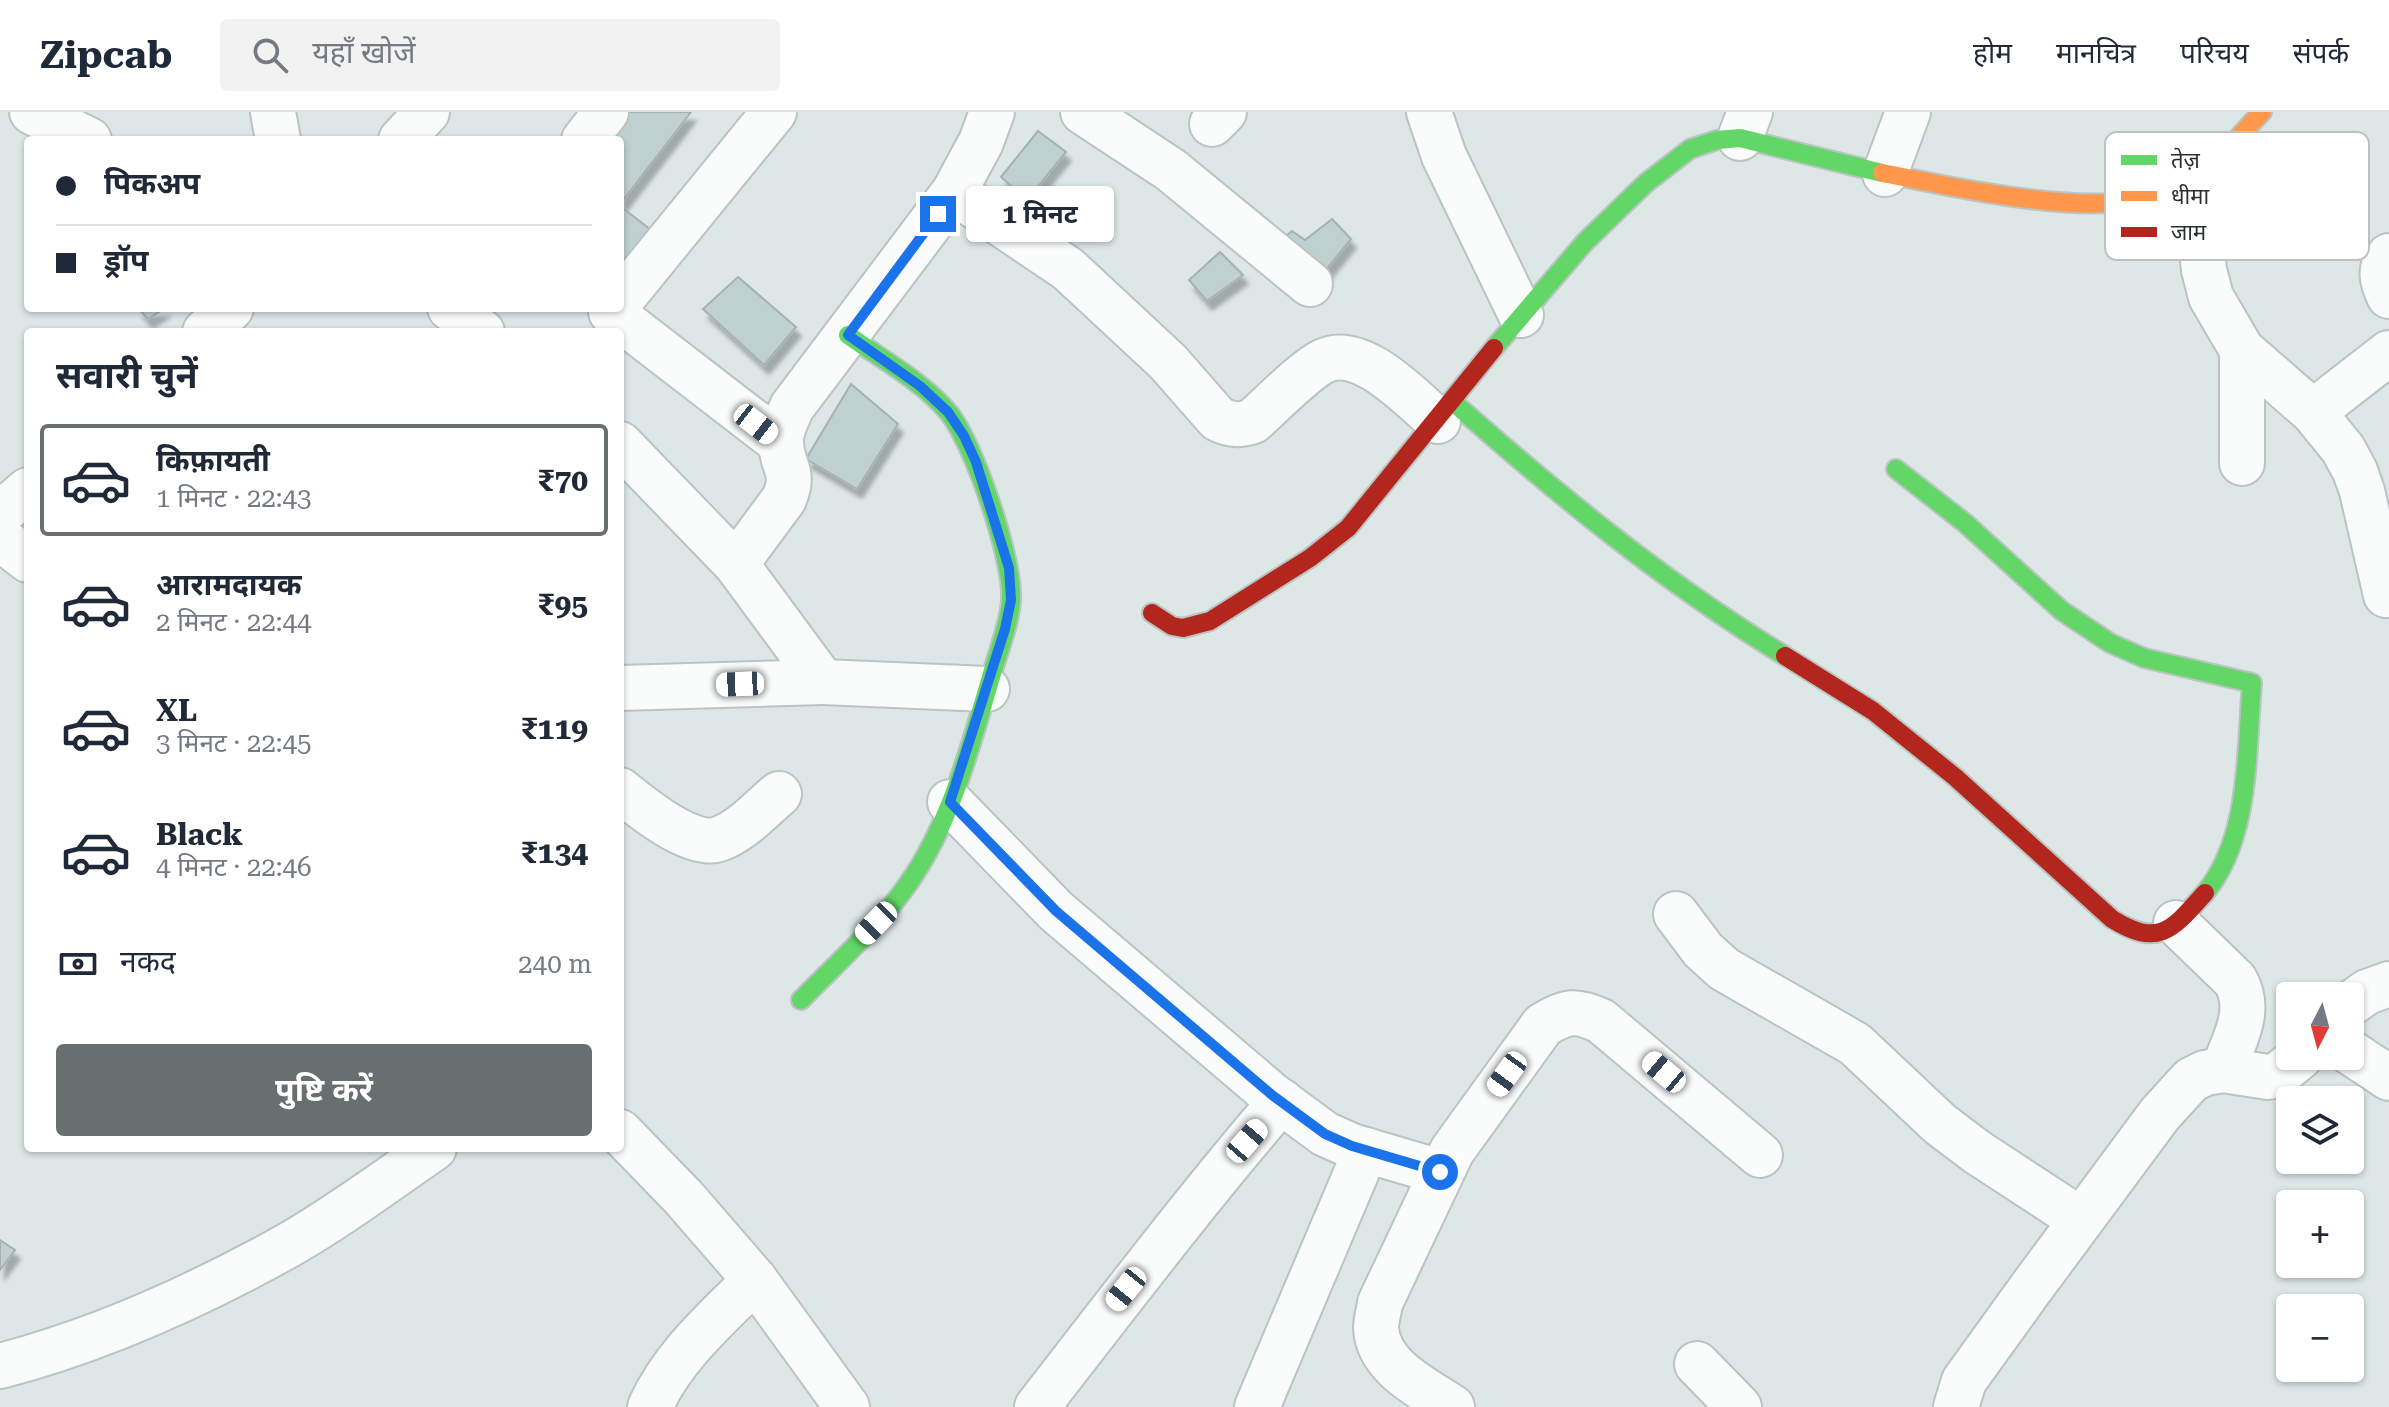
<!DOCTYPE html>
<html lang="hi">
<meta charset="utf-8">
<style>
:root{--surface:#fff;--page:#f2f2f3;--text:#1f2937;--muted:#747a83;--line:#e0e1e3;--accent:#67706f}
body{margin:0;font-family:"Roboto Serif","Noto Sans Devanagari",serif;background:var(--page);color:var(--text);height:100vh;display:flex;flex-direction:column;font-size:30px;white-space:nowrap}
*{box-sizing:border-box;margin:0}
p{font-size:26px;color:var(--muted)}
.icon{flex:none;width:44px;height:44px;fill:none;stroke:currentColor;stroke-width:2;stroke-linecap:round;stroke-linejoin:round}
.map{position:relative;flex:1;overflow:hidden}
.side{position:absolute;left:24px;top:216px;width:600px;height:824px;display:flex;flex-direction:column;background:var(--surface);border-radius:8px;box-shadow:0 2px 6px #0004}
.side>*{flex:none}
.top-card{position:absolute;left:24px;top:24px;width:600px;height:176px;border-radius:8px;box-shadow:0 2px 6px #0004;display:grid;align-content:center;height:176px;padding:0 32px;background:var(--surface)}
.needle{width:52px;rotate:186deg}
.controls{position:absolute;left:2276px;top:870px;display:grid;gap:16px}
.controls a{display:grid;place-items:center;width:88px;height:88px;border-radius:8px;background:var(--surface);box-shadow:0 2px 6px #0004;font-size:40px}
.end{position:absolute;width:36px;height:36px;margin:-18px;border:10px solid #1a73e8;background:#fff;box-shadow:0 0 0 4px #fff}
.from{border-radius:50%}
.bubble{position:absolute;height:56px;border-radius:8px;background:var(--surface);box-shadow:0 2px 6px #0004;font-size:26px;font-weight:700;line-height:56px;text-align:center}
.car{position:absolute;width:24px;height:48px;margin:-24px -12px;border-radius:10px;box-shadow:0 0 6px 2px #0007;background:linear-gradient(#fff 24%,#345 0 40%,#fff 0 76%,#345 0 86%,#fff 0)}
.top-card b{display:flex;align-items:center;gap:28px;height:76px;font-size:30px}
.top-card b+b{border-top:2px solid var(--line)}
.top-card i{width:20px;height:20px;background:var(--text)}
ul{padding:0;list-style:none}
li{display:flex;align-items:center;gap:24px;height:112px;margin:0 16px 12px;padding:0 16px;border:4px solid transparent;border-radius:8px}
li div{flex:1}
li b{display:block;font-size:30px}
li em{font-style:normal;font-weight:700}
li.on{border-color:var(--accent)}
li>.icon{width:72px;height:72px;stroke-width:1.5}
h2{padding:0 32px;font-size:36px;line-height:96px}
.pay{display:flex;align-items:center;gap:20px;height:88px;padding:0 32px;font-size:30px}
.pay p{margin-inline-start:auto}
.action{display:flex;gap:16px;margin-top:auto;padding:16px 32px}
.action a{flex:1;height:92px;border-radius:8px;background:var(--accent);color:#fff;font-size:32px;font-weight:700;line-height:92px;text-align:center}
header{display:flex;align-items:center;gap:48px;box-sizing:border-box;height:112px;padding:0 40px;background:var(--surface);border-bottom:2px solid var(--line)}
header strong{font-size:38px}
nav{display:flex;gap:44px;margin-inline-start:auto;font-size:28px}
.search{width:560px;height:72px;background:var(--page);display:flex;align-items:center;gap:20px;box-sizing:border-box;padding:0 28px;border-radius:8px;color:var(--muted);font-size:30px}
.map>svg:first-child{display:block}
.building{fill:#bfd0d1;stroke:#a8b0b0;stroke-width:2;filter:url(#shadow)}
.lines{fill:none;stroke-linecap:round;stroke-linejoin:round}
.street-casing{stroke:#bbc4c3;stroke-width:48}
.fast-casing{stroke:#bbc4c3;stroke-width:22}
.slow-casing{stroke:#bbc4c3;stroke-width:22}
.jam-casing{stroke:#bbc4c3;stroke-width:22}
.street{stroke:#fafbfb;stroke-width:44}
.fast{stroke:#63d668;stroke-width:18}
.slow{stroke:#ff974d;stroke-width:18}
.jam{stroke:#b3261e;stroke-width:18}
.route{stroke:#1a73e8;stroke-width:10}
.key{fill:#fff;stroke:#bec1c1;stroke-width:2}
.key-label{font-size:22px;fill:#28302f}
</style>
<header>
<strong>Zipcab</strong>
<div class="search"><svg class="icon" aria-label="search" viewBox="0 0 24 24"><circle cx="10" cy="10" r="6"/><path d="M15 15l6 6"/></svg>यहाँ खोजें</div>
<nav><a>होम</a><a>मानचित्र</a><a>परिचय</a><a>संपर्क</a></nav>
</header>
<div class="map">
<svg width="2389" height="1295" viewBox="0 0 2389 1295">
<defs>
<filter id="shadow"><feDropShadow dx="5" dy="9" stdDeviation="2" flood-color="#0004"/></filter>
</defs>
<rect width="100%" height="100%" fill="#dce7e6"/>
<!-- building -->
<g class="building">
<polygon points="611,0 691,0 620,92 620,28 590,28"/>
<polygon points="1038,19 1066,40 1027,88 1001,65"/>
<polygon points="620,94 664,128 620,182"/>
<polygon points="1332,107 1351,127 1317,169 1275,133 1292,119 1305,128"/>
<polygon points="1220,140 1243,163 1207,189 1189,168"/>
<polygon points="738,165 796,215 764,253 703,197"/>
<polygon points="138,196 165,196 148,207"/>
<polygon points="851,272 898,312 857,377 806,347"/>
<polygon points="0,1128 15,1138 0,1158"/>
</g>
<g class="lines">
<!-- street casing -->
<g class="street-casing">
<g id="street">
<polyline points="32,0 89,28"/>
<polyline points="273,0 278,28"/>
<polyline points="1083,0 1171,58 1310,172"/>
<polyline points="1429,0 1444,44 1521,203"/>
<polyline points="1212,12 1224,0"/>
<polyline points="1740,26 1750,0"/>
<polyline points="401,28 427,0"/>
<polyline points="584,28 606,0"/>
<polyline points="1885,62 1908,0"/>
<polyline points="2195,69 2204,158 2211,185 2242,238 2313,300 2343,337 2355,359 2362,379 2386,483 2389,480"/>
<path d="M954,80L1068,157L1168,250L1218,307C1231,313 1240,314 1253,309C1270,294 1306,257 1324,249C1361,231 1411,286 1438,309"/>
<path d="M2389,144C2379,158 2382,169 2389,184"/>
<polyline points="620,189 774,0"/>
<polyline points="450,196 482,220"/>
<polyline points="611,200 781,331"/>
<polyline points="205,220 231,196"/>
<polyline points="2242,238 2242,351"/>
<polyline points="2313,300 2389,241"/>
<polyline points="620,332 736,452 823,570 620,576"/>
<polyline points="0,402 28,378"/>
<polyline points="0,426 28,448"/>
<path d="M736,452L784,387C796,359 782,356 781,331C780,318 787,307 792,295L954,80L981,30L992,0"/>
<polyline points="823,570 987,577"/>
<path d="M620,678C641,695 692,737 719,727C742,719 761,697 779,682"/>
<polyline points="950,690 1056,799 1272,983 1325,1022 1352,1034 1440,1060"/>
<polyline points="1676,802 1703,838 1724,857 1855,932 1940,1012 1977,1040 2081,1108"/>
<path d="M2176,811L2235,868C2253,898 2234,929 2223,958"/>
<polyline points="2350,892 2367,880 2389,872"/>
<polyline points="2350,940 2389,966"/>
<polyline points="620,1020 684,1086 755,1168 847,1295"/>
<polyline points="1697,1252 1739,1295"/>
<path d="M0,1254C100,1228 197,1184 287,1134C338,1105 386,1069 434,1036"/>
<path d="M650,1295C673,1244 716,1207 755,1168"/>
<path d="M1037,1295C1117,1192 1196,1088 1281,989"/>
<polyline points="1257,1295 1366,1038"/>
<path d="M1452,1295C1423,1276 1378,1255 1376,1216C1376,1208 1379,1199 1380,1191L1452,1039L1543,913C1566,899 1576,897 1601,909L1760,1043"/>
<polyline points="1956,1295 1964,1269 2031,1176 2160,1002 2191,968 2205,961 2223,958 2268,965 2278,963 2301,944"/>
</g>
</g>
<!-- fast casing -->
<g class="fast-casing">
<g id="fast">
<polyline points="1494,236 1585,130 1646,71 1690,37 1717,28 1740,26 1882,61"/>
<path d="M1452,289C1558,383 1664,470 1785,544"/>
<path d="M1896,357L1965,411L2062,499L2110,531L2144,546L2252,571C2246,639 2251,725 2205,781"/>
<path d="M801,888C837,851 878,815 908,772C951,711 970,635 991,565C998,540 1009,514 1011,489C1014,449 974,332 949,301C922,269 881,247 848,223"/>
</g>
</g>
<!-- slow casing -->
<g class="slow-casing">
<path id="slow" d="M1882,61C1962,76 2123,116 2194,70C2213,57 2244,18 2262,0"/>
</g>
<!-- jam casing -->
<g class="jam-casing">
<g id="jam">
<polyline points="1152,501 1172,514 1183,516 1210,509 1310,446 1348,416 1494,236"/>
<path d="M1785,544L1873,599L1955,665L2112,807C2159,836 2172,818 2205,781"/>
</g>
</g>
<!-- street -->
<use href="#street" class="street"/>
<!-- fast -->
<use href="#fast" class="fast"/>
<!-- slow -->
<use href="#slow" class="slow"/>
<!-- jam -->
<use href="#jam" class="jam"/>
</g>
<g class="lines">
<!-- route -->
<polyline class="route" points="938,102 848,223 920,274 948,300 964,324 976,350 1009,456 1011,488 1005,517 950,690 1056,799 1272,983 1325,1022 1352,1034 1440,1060"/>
</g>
<!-- legend -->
<rect x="2105" y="20" width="264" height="128" rx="12" class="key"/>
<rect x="2121" y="43" width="36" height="10" fill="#63d668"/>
<rect x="2121" y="79" width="36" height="10" fill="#ff974d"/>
<rect x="2121" y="115" width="36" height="10" fill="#b3261e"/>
<g class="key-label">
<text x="2171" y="56">तेज़</text>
<text x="2171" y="92">धीमा</text>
<text x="2171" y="128">जाम</text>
</g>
</svg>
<div class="controls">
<a><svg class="needle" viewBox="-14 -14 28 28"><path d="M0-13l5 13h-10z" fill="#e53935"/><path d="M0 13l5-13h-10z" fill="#747a83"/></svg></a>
<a><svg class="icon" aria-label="layers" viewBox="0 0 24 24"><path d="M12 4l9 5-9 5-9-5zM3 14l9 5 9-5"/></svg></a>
<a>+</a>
<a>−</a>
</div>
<i class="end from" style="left:1440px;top:1060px"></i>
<i class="end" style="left:938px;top:102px"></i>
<div class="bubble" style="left:966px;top:74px;width:148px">1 मिनट</div>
<i class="car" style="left:756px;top:312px;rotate:128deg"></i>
<i class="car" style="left:740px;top:572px;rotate:268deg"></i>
<i class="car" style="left:876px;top:811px;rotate:224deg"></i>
<i class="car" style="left:1664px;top:960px;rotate:310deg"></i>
<i class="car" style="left:1507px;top:962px;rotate:216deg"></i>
<i class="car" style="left:1247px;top:1029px;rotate:41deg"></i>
<i class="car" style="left:1126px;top:1177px;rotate:219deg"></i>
<div class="top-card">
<b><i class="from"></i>पिकअप</b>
<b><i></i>ड्रॉप</b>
</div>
<section class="side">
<h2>सवारी चुनें</h2>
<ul>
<li class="on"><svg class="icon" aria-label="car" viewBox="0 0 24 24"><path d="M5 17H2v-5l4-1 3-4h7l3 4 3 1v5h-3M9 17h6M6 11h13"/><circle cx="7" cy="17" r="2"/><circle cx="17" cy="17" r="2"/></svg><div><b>किफ़ायती</b><p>1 मिनट · 22:43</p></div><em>₹70</em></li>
<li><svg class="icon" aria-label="car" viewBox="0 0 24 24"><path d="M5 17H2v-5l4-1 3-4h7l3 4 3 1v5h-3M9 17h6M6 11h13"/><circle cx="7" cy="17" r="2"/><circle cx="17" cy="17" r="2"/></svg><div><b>आरामदायक</b><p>2 मिनट · 22:44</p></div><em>₹95</em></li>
<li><svg class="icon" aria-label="car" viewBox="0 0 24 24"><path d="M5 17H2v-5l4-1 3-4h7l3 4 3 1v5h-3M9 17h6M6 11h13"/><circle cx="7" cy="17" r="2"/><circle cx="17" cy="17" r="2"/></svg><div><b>XL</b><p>3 मिनट · 22:45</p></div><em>₹119</em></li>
<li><svg class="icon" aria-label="car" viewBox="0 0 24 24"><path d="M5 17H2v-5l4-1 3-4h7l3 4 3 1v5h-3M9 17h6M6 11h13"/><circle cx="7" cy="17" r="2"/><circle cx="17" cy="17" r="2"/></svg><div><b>Black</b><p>4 मिनट · 22:46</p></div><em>₹134</em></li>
</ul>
<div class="pay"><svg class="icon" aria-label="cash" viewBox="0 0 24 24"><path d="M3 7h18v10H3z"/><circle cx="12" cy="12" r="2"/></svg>नकद<p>240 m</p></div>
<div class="action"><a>पुष्टि करें</a></div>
</section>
</div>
